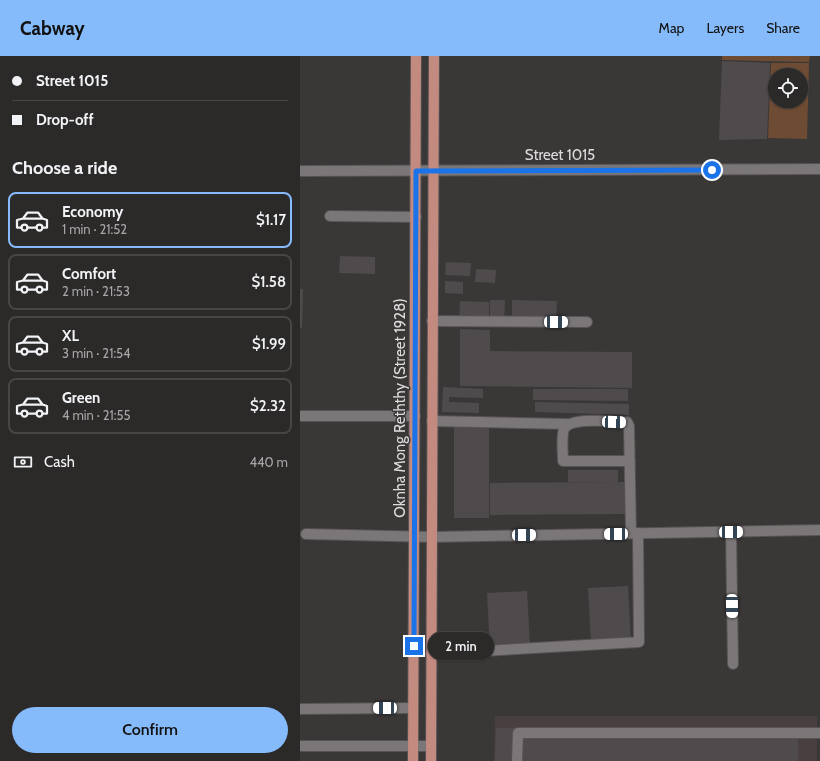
<!DOCTYPE html>
<meta charset="utf-8">
<style>
:root{--surface:#2c2929;--page:#343131;--text:#f1f3f6;--muted:#a6a6a8;--line:#484546;--accent:#86bbfb}
body{margin:0;font-family:Cabin,sans-serif;background:var(--page);color:var(--text);height:100vh;display:flex;flex-direction:column;font-size:15px;white-space:nowrap}
*{box-sizing:border-box;margin:0}
p{font-size:13px;color:var(--muted)}
.icon{flex:none;width:22px;height:22px;fill:none;stroke:currentColor;stroke-width:2;stroke-linecap:round;stroke-linejoin:round}
.map{position:relative;flex:1;overflow:hidden}
.sheet{display:flex;flex-direction:column;background:var(--surface);width:300px}
.sheet>*{flex:none}
.banner{display:grid;align-content:center;height:88px;padding:0 12px;background:var(--surface)}
.controls{position:absolute;left:468px;top:12px;display:grid;gap:8px}
.controls a{display:grid;place-items:center;width:40px;height:40px;border-radius:50%;background:var(--surface);box-shadow:0 1px 3px #0004,0 0 0 1px var(--line);font-size:20px}
.end{position:absolute;width:18px;height:18px;margin:-9px;border:5px solid #1a73e8;background:#fff;box-shadow:0 0 0 2px #fff}
.from{border-radius:50%}
.bubble{position:absolute;height:28px;border-radius:14px;background:var(--surface);box-shadow:0 1px 3px #0004,0 0 0 1px var(--line);font-size:13px;font-weight:600;line-height:28px;text-align:center}
.car{position:absolute;width:12px;height:24px;margin:-12px -6px;border-radius:5px;box-shadow:0 0 3px 1px #0007;background:linear-gradient(#fff 24%,#345 0 40%,#fff 0 76%,#345 0 86%,#fff 0)}
.banner b{display:flex;align-items:center;gap:14px;height:38px;font-size:15px}
.banner b+b{border-top:1px solid var(--line)}
.banner i{width:10px;height:10px;background:var(--text)}
ul{padding:0;list-style:none}
li{display:flex;align-items:center;gap:12px;height:56px;margin:0 8px 6px;padding:0 4px;border:2px solid var(--line);border-radius:8px}
li div{flex:1}
li b{display:block;font-size:15px}
li em{font-style:normal;font-weight:600}
li.current{border-color:var(--accent)}
li>.icon{width:36px;height:36px;stroke-width:1.5}
h2{padding:0 12px;font-size:18px;line-height:48px}
.pay{display:flex;align-items:center;gap:10px;height:44px;padding:0 12px;font-size:15px}
.pay p{margin-inline-start:auto}
.cta{display:flex;gap:8px;margin-top:auto;padding:8px 12px}
.cta a{flex:1;height:46px;border-radius:24px;background:var(--accent);color:#111;font-size:16px;font-weight:600;line-height:46px;text-align:center}
header{display:flex;align-items:center;gap:24px;box-sizing:border-box;height:56px;padding:0 20px;background:var(--accent);color:#111}
header strong{font-size:19px}
nav{display:flex;gap:22px;margin-inline-start:auto;font-size:14px}
main{display:flex;flex:1;min-height:0}
.map>svg:first-child{display:block}
.built{fill:#493f40}
.green{fill:#6e4b33;fill-rule:evenodd}
.building{fill:#4f4b4d}
.lines{fill:none;stroke-linecap:round;stroke-linejoin:round}
.minor-casing{stroke:#575354;stroke-width:12}
.major-casing{stroke:#575354;stroke-width:12}
.minor{stroke:#7b7778;stroke-width:10}
.major{stroke:#c38a80;stroke-width:10}
.route{stroke:#1a73e8;stroke-width:5}
.labels{text-anchor:middle;dominant-baseline:central;stroke-width:3;stroke-linejoin:round;paint-order:stroke}
.street-label{font-size:15px;fill:#dedcdc;stroke:#3a3737}
</style>
<header>
<strong>Cabway</strong>
<nav><a>Map</a><a>Layers</a><a>Share</a></nav>
</header>
<main>
<section class="sheet">
<div class="banner">
<b><i class="from"></i>Street 1015</b>
<b><i></i>Drop-off</b>
</div>
<h2>Choose a ride</h2>
<ul>
<li class="current"><svg class="icon" aria-label="car" viewBox="0 0 24 24"><path d="M5 17H2v-5l4-1 3-4h7l3 4 3 1v5h-3M9 17h6M6 11h13"/><circle cx="7" cy="17" r="2"/><circle cx="17" cy="17" r="2"/></svg><div><b>Economy</b><p>1 min · 21:52</p></div><em>$1.17</em></li>
<li><svg class="icon" aria-label="car" viewBox="0 0 24 24"><path d="M5 17H2v-5l4-1 3-4h7l3 4 3 1v5h-3M9 17h6M6 11h13"/><circle cx="7" cy="17" r="2"/><circle cx="17" cy="17" r="2"/></svg><div><b>Comfort</b><p>2 min · 21:53</p></div><em>$1.58</em></li>
<li><svg class="icon" aria-label="car" viewBox="0 0 24 24"><path d="M5 17H2v-5l4-1 3-4h7l3 4 3 1v5h-3M9 17h6M6 11h13"/><circle cx="7" cy="17" r="2"/><circle cx="17" cy="17" r="2"/></svg><div><b>XL</b><p>3 min · 21:54</p></div><em>$1.99</em></li>
<li><svg class="icon" aria-label="car" viewBox="0 0 24 24"><path d="M5 17H2v-5l4-1 3-4h7l3 4 3 1v5h-3M9 17h6M6 11h13"/><circle cx="7" cy="17" r="2"/><circle cx="17" cy="17" r="2"/></svg><div><b>Green</b><p>4 min · 21:55</p></div><em>$2.32</em></li>
</ul>
<div class="pay"><svg class="icon" aria-label="cash" viewBox="0 0 24 24"><path d="M3 7h18v10H3z"/><circle cx="12" cy="12" r="2"/></svg>Cash<p>440 m</p></div>
<div class="cta"><a>Confirm</a></div>
</section>
<div class="map">
<svg width="520" height="705" viewBox="0 0 520 705">
<rect width="100%" height="100%" fill="#3a3737"/>
<!-- built -->
<polygon class="built" points="195,660 517,660 517,705 194,705"/>
<!-- green -->
<g class="green">
<polygon points="422,0 510,0 509,6 422,4"/>
<path d="M471,7H509L507,83L468,82ZM475,19H501V45H475Z"/>
</g>
<!-- building -->
<g class="building">
<polygon points="422,5 470,7 467,83 419,84"/>
<polygon points="40,200 75,201 75,218 39,217"/>
<polygon points="146,206 171,207 170,220 145,219"/>
<polygon points="176,213 196,214 195,227 175,226"/>
<polygon points="145,225 163,226 163,238 145,237"/>
<polygon points="0,233 3,233 2,272 0,271"/>
<polygon points="190,244 205,244 204,265 190,264"/>
<polygon points="212,244 257,245 256,265 212,264"/>
<polygon points="160,245 189,246 189,265 159,264"/>
<polygon points="160,273 190,274 190,295 332,296 332,332 160,330"/>
<polygon points="143,331 183,333 183,342 149,341 149,346 179,347 179,357 142,356"/>
<polygon points="233,333 328,333 328,345 233,344"/>
<polygon points="235,346 329,348 329,359 235,356"/>
<rect x="154" y="370" width="35" height="92"/>
<rect x="268" y="414" width="50" height="12"/>
<polygon points="326,426 326,458 190,459 190,427"/>
<polygon points="328,530 331,585 291,587 288,532"/>
<polygon points="227,535 230,589 190,591 187,537"/>
<polygon points="196,672 498,672 498,705 195,705"/>
</g>
<g class="lines">
<!-- minor casing -->
<g class="minor-casing">
<g id="minor">
<polyline points="0,115 520,113"/>
<polyline points="30,160 116,161"/>
<polyline points="132,265 287,266"/>
<polyline points="0,360 115,360"/>
<polyline points="132,365 267,368"/>
<path d="M330,405H263C263,396 261,381 264,373C271,360 312,366 327,366L329,370L331,477"/>
<polyline points="431,476 433,608"/>
<polyline points="6,478 132,481 520,474"/>
<polyline points="131,598 339,586 338,477"/>
<polyline points="0,653 113,652"/>
<polyline points="0,690 131,690"/>
<polyline points="217,705 218,677 520,677"/>
</g>
</g>
<!-- major casing -->
<g class="major-casing">
<g id="major">
<polyline points="113,705 116,0"/>
<polyline points="131,705 134,0"/>
</g>
</g>
<!-- minor -->
<use href="#minor" class="minor"/>
<!-- major -->
<use href="#major" class="major"/>
</g>
<g class="lines">
<!-- route -->
<polyline class="route" points="114,590 116,115 412,114"/>
</g>
<g class="labels">
<!-- street labels -->
<g class="street-label">
<text x="260" y="99">Street 1015</text>
<text transform="translate(100 352) rotate(-90)">Oknha Mong Reththy (Street 1928)</text>
</g>
</g>
</svg>
<div class="controls">
<a><svg class="icon" aria-label="locate" viewBox="0 0 24 24"><circle cx="12" cy="12" r="6"/><path d="M12 2v4M12 18v4M2 12h4M18 12h4"/></svg></a>
</div>
<i class="end from" style="left:412px;top:114px"></i>
<i class="end" style="left:114px;top:590px"></i>
<div class="bubble" style="left:128px;top:576px;width:66px">2 min</div>
<i class="car" style="left:256px;top:266px;rotate:90deg"></i>
<i class="car" style="left:314px;top:366px;rotate:92deg"></i>
<i class="car" style="left:431px;top:476px;rotate:89deg"></i>
<i class="car" style="left:316px;top:478px;rotate:269deg"></i>
<i class="car" style="left:224px;top:479px;rotate:89deg"></i>
<i class="car" style="left:432px;top:550px;rotate:179deg"></i>
<i class="car" style="left:85px;top:652px;rotate:270deg"></i>
</div>
</main>
